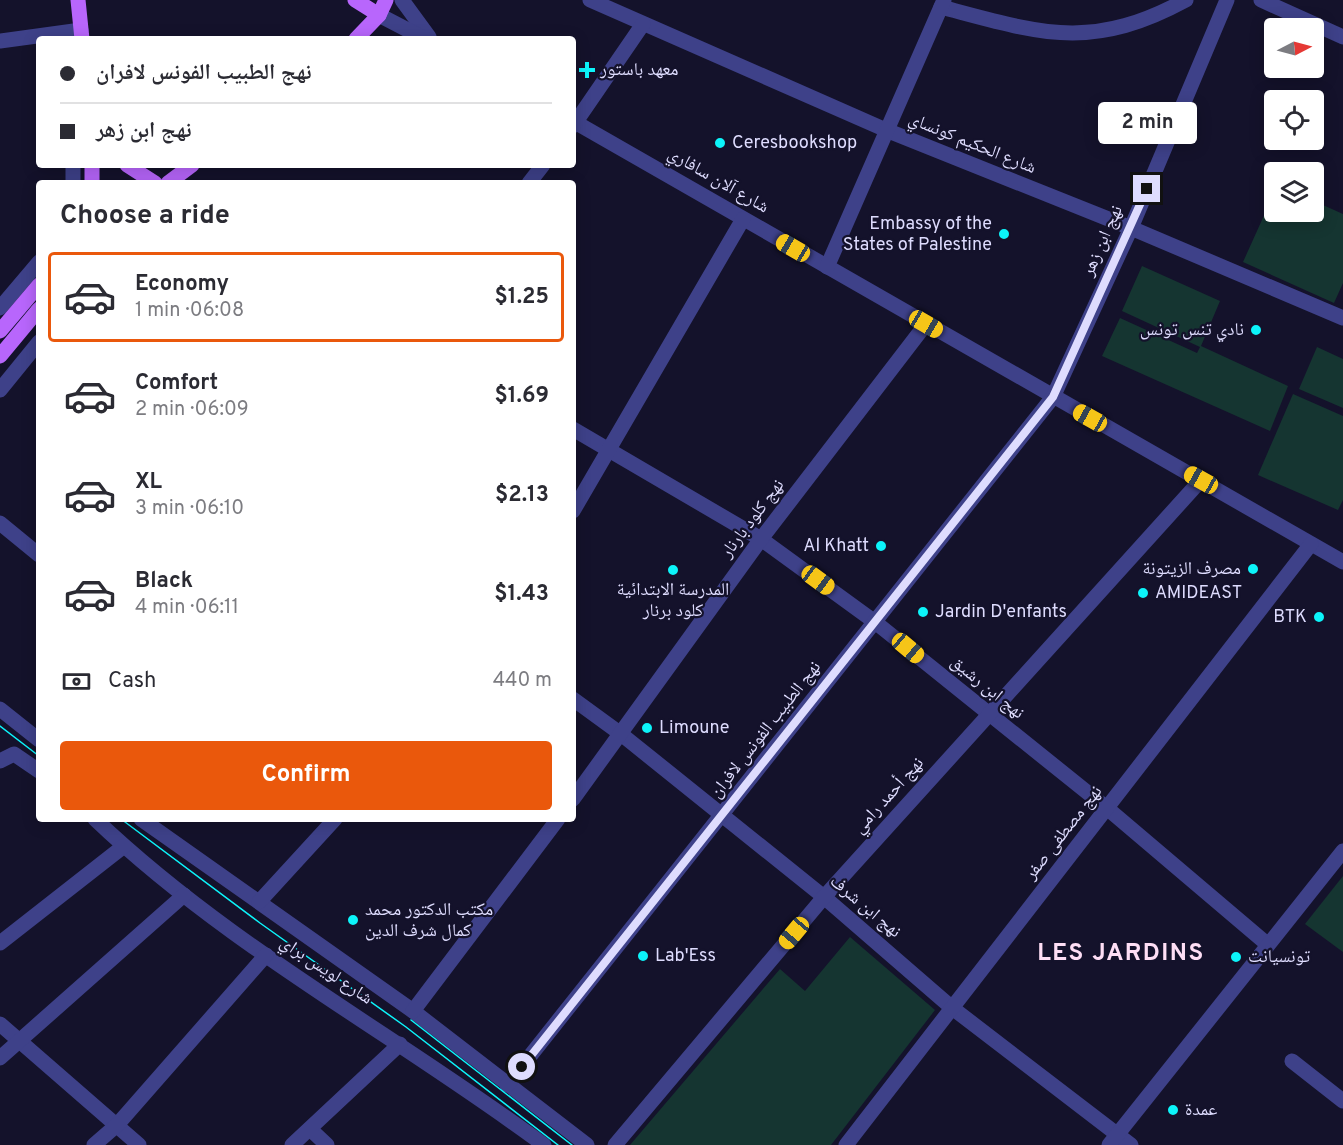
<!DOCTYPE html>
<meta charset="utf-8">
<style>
:root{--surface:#fff;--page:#f7f7f7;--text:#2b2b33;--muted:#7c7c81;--line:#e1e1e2;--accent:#ea580c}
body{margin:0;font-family:Overpass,"Noto Naskh Arabic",sans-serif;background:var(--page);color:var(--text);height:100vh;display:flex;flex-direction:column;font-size:22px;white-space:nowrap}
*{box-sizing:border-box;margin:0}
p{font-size:20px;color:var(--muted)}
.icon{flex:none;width:33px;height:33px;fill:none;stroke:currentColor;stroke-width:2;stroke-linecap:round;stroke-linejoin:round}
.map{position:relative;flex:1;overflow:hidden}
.drawer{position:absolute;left:36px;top:180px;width:540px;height:642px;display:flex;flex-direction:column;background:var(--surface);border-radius:6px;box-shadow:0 3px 15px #0003}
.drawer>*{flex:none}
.hud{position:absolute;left:36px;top:36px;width:540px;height:132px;border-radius:6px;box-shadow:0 3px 15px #0003;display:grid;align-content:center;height:132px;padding:0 24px;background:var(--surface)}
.needle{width:39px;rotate:84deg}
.buttons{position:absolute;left:1264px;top:18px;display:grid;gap:12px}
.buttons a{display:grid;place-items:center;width:60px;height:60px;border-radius:6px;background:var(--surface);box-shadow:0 3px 15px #0003;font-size:30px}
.end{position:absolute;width:27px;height:27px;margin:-14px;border:8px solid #dedcfe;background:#111;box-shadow:0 0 0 3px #111}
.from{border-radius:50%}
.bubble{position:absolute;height:42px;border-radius:6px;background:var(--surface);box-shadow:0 3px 15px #0003;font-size:20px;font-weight:700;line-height:42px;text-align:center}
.car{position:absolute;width:18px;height:36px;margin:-18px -9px;border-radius:8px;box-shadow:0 0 4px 2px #0007;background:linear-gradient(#f5c518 24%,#345 0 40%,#f5c518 0 76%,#345 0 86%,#f5c518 0)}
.hud b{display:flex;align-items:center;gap:21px;height:57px;font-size:22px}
.hud b+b{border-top:2px solid var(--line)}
.hud i{width:15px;height:15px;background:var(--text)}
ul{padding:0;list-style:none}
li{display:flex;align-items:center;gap:18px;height:90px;margin:0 12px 9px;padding:0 12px;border:3px solid transparent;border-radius:6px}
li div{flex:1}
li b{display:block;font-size:22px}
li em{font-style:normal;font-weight:700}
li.active{border-color:var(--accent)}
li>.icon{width:54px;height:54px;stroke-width:1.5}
h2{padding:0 24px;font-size:27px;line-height:72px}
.pay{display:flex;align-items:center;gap:15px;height:66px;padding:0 24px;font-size:22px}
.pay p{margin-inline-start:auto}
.button{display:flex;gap:12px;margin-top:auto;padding:12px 24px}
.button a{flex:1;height:69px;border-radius:6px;background:var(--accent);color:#fff;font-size:24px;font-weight:700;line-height:69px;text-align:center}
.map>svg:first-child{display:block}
.green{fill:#153531}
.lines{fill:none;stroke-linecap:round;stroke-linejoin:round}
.minor{stroke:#3e4189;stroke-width:15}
.major{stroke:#b866fc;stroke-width:15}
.tram{stroke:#0cf4fa;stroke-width:1.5}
.route{stroke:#dedcfe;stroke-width:8}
.poi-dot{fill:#0cf4fa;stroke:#14122b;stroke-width:2}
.labels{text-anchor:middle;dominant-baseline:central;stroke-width:4.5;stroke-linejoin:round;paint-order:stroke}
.poi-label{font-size:18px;fill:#dedcfe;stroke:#14122b;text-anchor:start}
.street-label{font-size:18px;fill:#dedcfe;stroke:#14122b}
.district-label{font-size:24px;font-weight:bold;letter-spacing:1.5px;fill:#fedef5;stroke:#14122b}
</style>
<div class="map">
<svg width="1343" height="1145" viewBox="0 0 1343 1145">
<rect width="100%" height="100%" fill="#14122b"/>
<!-- green -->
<g class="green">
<polygon points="1275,191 1275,212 1314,212 1314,201 1343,214 1343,283 1334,303 1243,262"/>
<polygon points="1142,266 1220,301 1201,346 1288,386 1270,431 1102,356 1120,318 1197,353 1200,347 1122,311"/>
<polygon points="1317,347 1343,359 1343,408 1299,389"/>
<polygon points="1293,394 1343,416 1343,500 1338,510 1258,475"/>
<polygon points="1343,876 1343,952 1305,924"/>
<polygon points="850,937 935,1010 831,1145 630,1145 780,969 805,991"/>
</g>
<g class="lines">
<!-- minor -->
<g class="minor">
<polyline points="402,0 429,37"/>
<polyline points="590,0 886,130 1131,228 1343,318"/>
<polyline points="1261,0 1343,37"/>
<path d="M941,7C1040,33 1090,52 1186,0"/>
<polyline points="379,15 425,39"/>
<polyline points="0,41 81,30"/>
<polyline points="573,121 1343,562"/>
<polyline points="573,126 643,24"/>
<polyline points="73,183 73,165"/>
<polyline points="529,183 543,165"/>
<polyline points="827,267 944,0"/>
<polyline points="0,308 39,262"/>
<polyline points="0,390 39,342"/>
<polyline points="573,429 761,539 875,622 1108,809 1267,944"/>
<polyline points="573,511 743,219"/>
<polyline points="0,523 39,555"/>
<polyline points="573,699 621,734 824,897 951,1007 1131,1145"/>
<polyline points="0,709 39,740"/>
<polyline points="0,761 14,754 39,771"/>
<polyline points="573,799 761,539 926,324"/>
<path d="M95,819C229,947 396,1035 544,1145"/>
<polyline points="141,819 413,1011 587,1145"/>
<polyline points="259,902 335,819"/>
<polyline points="0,943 124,846"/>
<polyline points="413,1011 558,819"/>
<polyline points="0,1024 139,1145"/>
<polyline points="0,1058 184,895"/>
<polyline points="1292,1061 1343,1101"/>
<polyline points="507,1085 1053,397 1131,228 1227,0"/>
<polyline points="310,1129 327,1145"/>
<polyline points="94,1145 117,1125 266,955"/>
<polyline points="292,1145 400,1044"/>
<polyline points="615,1145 824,897 1201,480"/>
<polyline points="846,1145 1311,544"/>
<polyline points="1109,1145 1343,851"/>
</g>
<!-- major -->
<g class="major">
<polyline points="78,0 82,39"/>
<polyline points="355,0 379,15"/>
<polyline points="356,39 379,15 386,0"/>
<polyline points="127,165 155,183"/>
<polyline points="92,183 92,165"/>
<polyline points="168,183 192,165"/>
<polyline points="0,331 39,285"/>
<polyline points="0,356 39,309"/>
</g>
<!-- tram -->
<g class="tram">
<polyline points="0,726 39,756"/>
<polyline points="121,819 260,923 406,1027 558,1145"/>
<polyline points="411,1020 572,1145"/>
</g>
</g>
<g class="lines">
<!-- route -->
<polyline class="route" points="522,1067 1053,397 1147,189"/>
</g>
<!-- markers -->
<g class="poi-dot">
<path d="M584 61h6v6h6v6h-6v6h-6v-6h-6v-6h6z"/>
<circle cx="720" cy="143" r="6"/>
<circle cx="1004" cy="234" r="6"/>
<circle cx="1256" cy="330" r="6"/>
<circle cx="881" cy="546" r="6"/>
<circle cx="1253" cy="569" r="6"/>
<circle cx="673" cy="570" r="6"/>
<circle cx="1143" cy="593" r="6"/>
<circle cx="923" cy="612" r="6"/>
<circle cx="1319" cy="617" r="6"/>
<circle cx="647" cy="728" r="6"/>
<circle cx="353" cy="920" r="6"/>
<circle cx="643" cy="956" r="6"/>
<circle cx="1236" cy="957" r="6"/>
<circle cx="1173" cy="1110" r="6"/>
</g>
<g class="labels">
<!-- poi labels -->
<g class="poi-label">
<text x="600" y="70">معهد باستور</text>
<text x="732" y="143">Ceresbookshop</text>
<text x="992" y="224" text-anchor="end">Embassy of the<tspan x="992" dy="21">States of Palestine</tspan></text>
<text x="1244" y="330" text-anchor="end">نادي تنس تونس</text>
<text x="869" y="546" text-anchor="end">Al Khatt</text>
<text x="1241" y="569" text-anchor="end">مصرف الزيتونة</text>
<text x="673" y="590" text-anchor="middle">المدرسة الابتدائية<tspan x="673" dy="21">كلود برنار</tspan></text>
<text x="1155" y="593">AMIDEAST</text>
<text x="935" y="612">Jardin D'enfants</text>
<text x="1307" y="617" text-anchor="end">BTK</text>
<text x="659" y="728">Limoune</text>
<text x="365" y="910">مكتب الدكتور محمد<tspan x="365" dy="21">كمال شرف الدين</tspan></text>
<text x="655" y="956">Lab'Ess</text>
<text x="1248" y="957">تونسيانت</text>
<text x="1185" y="1110">عمدة</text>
</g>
<!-- street labels -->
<g class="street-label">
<text transform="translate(972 144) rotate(22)">شارع الحكيم كونساي</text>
<text transform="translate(718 181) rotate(30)">شارع آلان سافاري</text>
<text transform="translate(1103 241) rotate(-66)">نهج ابن زهر</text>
<text transform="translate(753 519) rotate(-53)">نهج كلود بارنار</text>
<text transform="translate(987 688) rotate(39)">نهج ابن رشيق</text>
<text transform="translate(766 730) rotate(-52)">نهج الطبيب الفونس لافران</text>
<text transform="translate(889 796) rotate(-48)">نهج أحمد رامي</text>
<text transform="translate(1064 833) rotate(-52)">نهج مصطفى صفر</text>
<text transform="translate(865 907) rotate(40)">نهج ابن شرف</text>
<text transform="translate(326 971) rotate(34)">شارع لويس براي</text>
</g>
<!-- district labels -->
<g class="district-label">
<text x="1121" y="954">LES JARDINS</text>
</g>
</g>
</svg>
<div class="buttons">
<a><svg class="needle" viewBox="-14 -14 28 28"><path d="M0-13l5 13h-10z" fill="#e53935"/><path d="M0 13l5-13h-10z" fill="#7c7c81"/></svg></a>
<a><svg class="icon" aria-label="locate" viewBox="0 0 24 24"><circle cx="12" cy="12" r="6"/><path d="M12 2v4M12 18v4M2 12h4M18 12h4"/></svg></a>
<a><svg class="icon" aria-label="layers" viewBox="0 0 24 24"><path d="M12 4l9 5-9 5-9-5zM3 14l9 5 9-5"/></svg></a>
</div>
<i class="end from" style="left:522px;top:1067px"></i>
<i class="end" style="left:1147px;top:189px"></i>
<div class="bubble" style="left:1098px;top:102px;width:99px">2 min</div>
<i class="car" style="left:793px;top:248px;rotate:300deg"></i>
<i class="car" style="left:926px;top:324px;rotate:120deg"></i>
<i class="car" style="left:1090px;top:418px;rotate:299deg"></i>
<i class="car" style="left:1201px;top:480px;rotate:299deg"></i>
<i class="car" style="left:818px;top:580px;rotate:126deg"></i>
<i class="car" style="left:908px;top:648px;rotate:130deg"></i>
<i class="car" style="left:794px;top:933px;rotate:220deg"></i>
<div class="hud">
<b><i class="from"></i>نهج الطبيب الفونس لافران</b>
<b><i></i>نهج ابن زهر</b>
</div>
<section class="drawer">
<h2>Choose a ride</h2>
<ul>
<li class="active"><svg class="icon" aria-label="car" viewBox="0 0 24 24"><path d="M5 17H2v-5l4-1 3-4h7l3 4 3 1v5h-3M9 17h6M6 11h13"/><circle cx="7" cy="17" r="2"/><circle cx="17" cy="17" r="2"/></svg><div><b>Economy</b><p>1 min · 06:08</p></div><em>$1.25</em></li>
<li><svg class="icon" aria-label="car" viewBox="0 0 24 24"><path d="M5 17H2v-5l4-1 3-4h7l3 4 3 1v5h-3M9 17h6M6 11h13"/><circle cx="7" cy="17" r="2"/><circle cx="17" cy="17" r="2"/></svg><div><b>Comfort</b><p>2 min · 06:09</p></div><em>$1.69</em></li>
<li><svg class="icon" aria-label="car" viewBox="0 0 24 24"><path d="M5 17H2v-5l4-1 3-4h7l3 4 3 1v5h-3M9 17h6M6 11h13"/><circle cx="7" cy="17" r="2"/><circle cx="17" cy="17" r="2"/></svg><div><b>XL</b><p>3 min · 06:10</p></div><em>$2.13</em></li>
<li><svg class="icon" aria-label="car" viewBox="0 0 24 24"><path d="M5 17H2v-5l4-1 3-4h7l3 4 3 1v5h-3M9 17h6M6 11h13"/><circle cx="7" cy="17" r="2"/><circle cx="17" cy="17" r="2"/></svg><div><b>Black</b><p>4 min · 06:11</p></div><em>$1.43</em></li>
</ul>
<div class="pay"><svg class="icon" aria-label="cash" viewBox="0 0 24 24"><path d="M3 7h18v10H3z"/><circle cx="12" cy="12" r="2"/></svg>Cash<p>440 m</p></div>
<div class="button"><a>Confirm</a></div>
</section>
</div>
